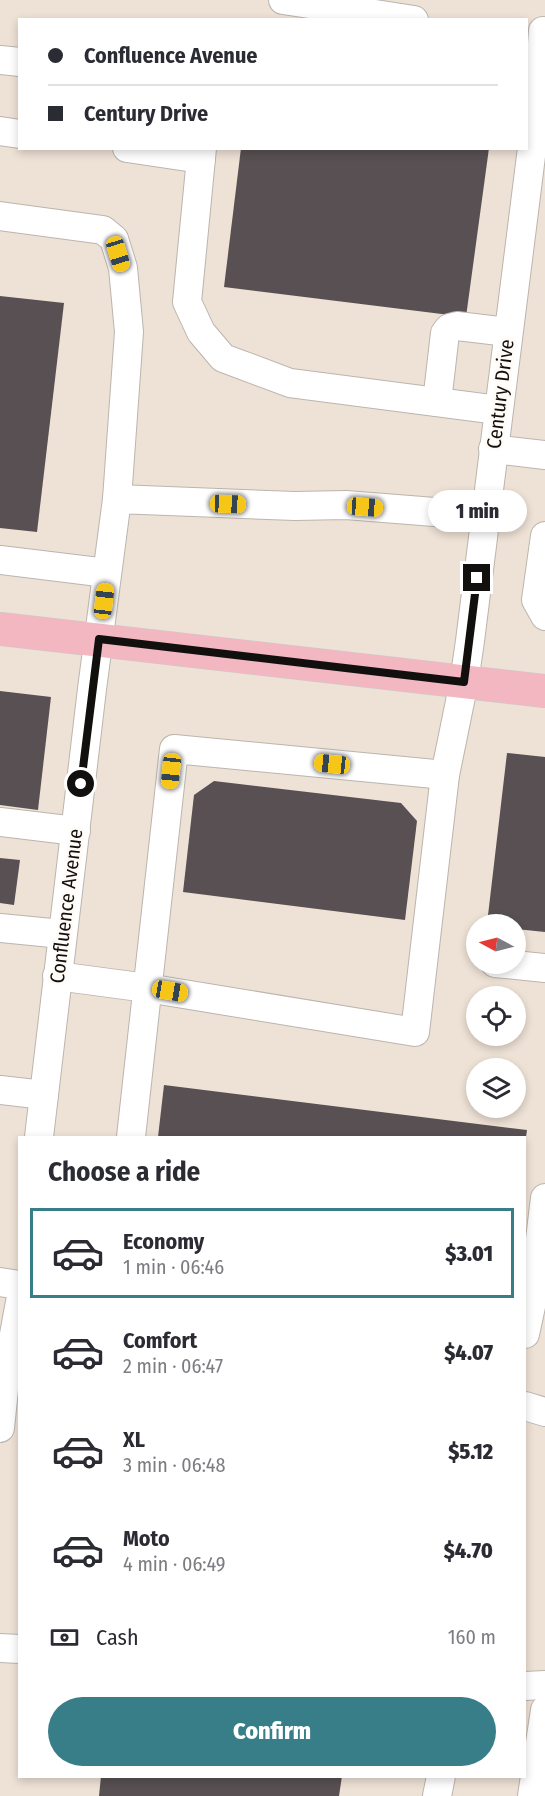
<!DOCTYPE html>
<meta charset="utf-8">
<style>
:root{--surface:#fff;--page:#f7f7f7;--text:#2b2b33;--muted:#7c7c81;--line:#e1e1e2;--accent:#387e89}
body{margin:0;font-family:"Fira Sans Condensed",sans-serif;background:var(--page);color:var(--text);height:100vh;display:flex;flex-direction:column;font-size:22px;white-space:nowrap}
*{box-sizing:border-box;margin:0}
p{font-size:20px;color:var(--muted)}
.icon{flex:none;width:33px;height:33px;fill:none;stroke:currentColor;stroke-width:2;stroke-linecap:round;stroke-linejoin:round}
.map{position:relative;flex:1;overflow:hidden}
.side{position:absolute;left:18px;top:1136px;width:508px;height:642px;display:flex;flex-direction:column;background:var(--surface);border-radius:0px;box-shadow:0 3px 9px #0003}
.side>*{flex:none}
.hud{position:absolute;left:18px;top:18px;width:510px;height:132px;border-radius:0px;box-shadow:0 3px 9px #0003;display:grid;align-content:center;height:132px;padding:0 30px;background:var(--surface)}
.needle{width:39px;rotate:277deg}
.fabs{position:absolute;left:466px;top:914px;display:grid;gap:12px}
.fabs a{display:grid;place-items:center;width:60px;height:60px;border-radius:50%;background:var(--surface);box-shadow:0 3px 9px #0003;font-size:30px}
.end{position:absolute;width:27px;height:27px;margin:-14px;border:8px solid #12100e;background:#fff;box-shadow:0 0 0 3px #fff}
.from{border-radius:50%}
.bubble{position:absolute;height:42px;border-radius:21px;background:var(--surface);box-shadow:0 3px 9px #0003;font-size:20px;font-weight:800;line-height:42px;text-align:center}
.car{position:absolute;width:18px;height:36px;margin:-18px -9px;border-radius:8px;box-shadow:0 0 4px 2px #0007;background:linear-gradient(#f5c518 24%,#345 0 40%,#f5c518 0 76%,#345 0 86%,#f5c518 0)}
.hud b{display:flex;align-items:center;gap:21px;height:57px;font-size:22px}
.hud b+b{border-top:2px solid var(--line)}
.hud i{width:15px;height:15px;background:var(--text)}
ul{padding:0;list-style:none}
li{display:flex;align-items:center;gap:18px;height:90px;margin:0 12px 9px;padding:0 18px;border:3px solid transparent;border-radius:0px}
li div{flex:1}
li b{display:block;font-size:22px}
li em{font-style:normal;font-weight:800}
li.current{border-color:var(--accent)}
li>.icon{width:54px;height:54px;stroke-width:1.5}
h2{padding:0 30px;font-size:27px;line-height:72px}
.pay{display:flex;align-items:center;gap:15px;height:66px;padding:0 30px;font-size:22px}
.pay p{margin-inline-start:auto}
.cta{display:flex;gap:12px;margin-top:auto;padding:12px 30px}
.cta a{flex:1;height:69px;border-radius:36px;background:var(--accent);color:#fff;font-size:24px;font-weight:800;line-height:69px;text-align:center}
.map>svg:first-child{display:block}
.built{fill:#eee1d5;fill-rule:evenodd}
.building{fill:#585052}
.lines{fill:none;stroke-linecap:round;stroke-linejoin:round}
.minor-casing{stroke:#bbb5ae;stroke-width:30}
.major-casing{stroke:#cbcaca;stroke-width:34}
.minor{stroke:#fff;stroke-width:28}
.major{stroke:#f3b7c2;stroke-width:33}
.route{stroke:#12100e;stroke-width:8}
.labels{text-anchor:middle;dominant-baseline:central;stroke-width:6;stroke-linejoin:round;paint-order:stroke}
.street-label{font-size:20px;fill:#12100e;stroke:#fffbf7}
</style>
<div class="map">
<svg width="545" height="1796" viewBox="0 0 545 1796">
<rect width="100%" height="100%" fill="#f4ede6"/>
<!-- built -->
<path class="built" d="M0,0H545V1796H0ZM20,20H526V148H20ZM477,924H516V963H477ZM477,996H516V1035H477ZM477,1068H516V1107H477ZM20,1137H525V1776H20Z"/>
<!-- building -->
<g class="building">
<polygon points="241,148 489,148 466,317 224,287"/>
<polygon points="0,296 64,303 37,532 0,528"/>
<polygon points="0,691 51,697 38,810 0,805"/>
<polygon points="507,753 545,757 545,932 516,929 516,924 487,924"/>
<polygon points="214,781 401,803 417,821 405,920 183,892 194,795"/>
<polygon points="0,858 20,860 14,905 0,903"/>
<polygon points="164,1085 527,1130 526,1137 158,1137"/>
<polygon points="101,1776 342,1776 339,1796 99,1796"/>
</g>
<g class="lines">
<!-- minor casing -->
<g class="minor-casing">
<g id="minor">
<polyline points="283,0 414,20"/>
<polyline points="0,60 20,62"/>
<polyline points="0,131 20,134"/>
<polyline points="127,148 201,159"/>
<polyline points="202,148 187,302 201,332 223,358 290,383 498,410"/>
<polyline points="0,216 103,230 114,239 123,268 129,332 117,499"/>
<polyline points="437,402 445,333 449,328 457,326 508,332"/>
<polyline points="493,449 545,455"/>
<polyline points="545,536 536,600 545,616"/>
<polyline points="0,560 107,573"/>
<polyline points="0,822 76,831"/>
<polyline points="0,928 62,934"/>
<polyline points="495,963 545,968"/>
<polyline points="57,976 147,988 415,1032 445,775"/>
<polyline points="0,1090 44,1095"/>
<polyline points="39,1137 92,689 117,499 295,506 346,505 485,516"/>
<polyline points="131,1137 174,749 445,775 464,682 470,641 536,116 543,31"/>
<polyline points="0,1282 20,1285"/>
<polyline points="525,1334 533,1297 545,1198"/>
<polyline points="525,1406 545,1412"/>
<polyline points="0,1428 4,1389 20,1302"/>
<polyline points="0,1648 20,1649"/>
<polyline points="525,1686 545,1685"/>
<polyline points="437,1796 441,1776"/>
<polyline points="532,1796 545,1710"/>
</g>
</g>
<!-- major casing -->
<g class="major-casing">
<polyline id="major" points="0,629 545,691"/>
</g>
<!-- minor -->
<use href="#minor" class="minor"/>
<!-- major -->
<use href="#major" class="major"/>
</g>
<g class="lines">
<!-- route -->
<polyline class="route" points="81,784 99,639 464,682 477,578"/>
</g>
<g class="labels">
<!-- street labels -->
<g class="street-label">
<text transform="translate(500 394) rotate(-83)">Century Drive</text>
<text transform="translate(66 906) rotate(-83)">Confluence Avenue</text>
</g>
</g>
</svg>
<div class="fabs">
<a><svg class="needle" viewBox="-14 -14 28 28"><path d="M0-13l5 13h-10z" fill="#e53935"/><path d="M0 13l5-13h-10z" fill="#7c7c81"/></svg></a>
<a><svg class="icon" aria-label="locate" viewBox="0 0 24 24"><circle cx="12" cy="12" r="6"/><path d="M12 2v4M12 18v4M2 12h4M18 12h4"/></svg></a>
<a><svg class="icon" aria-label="layers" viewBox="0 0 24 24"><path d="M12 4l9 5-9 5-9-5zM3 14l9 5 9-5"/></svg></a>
</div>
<i class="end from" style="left:81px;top:784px"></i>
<i class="end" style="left:477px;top:578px"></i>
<div class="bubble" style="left:428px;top:490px;width:99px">1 min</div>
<i class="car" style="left:118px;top:254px;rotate:163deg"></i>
<i class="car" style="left:228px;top:504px;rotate:92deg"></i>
<i class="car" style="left:365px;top:507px;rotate:94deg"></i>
<i class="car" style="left:104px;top:601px;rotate:7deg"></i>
<i class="car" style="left:332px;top:764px;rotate:276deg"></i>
<i class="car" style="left:171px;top:771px;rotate:186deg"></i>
<i class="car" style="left:170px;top:991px;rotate:100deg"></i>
<div class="hud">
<b><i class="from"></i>Confluence Avenue</b>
<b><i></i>Century Drive</b>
</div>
<section class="side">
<h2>Choose a ride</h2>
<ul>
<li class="current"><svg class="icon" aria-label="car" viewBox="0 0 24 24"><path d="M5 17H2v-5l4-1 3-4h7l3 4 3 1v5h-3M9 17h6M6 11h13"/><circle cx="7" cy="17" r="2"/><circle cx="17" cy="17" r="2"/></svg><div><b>Economy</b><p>1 min · 06:46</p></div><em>$3.01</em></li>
<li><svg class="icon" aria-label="car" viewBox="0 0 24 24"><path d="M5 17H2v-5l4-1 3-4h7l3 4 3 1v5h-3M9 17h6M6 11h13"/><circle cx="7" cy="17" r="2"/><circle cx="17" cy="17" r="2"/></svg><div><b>Comfort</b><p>2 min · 06:47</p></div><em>$4.07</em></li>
<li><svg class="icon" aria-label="car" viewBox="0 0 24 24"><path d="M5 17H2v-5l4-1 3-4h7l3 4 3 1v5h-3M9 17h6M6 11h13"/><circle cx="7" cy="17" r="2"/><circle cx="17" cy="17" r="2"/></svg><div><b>XL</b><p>3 min · 06:48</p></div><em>$5.12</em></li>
<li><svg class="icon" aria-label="car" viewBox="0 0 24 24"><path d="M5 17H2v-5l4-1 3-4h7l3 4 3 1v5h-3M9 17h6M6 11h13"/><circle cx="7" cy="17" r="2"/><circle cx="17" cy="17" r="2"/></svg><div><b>Moto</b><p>4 min · 06:49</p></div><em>$4.70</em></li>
</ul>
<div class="pay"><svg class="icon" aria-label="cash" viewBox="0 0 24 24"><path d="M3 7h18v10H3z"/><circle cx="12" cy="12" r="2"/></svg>Cash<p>160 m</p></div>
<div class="cta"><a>Confirm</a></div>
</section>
</div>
